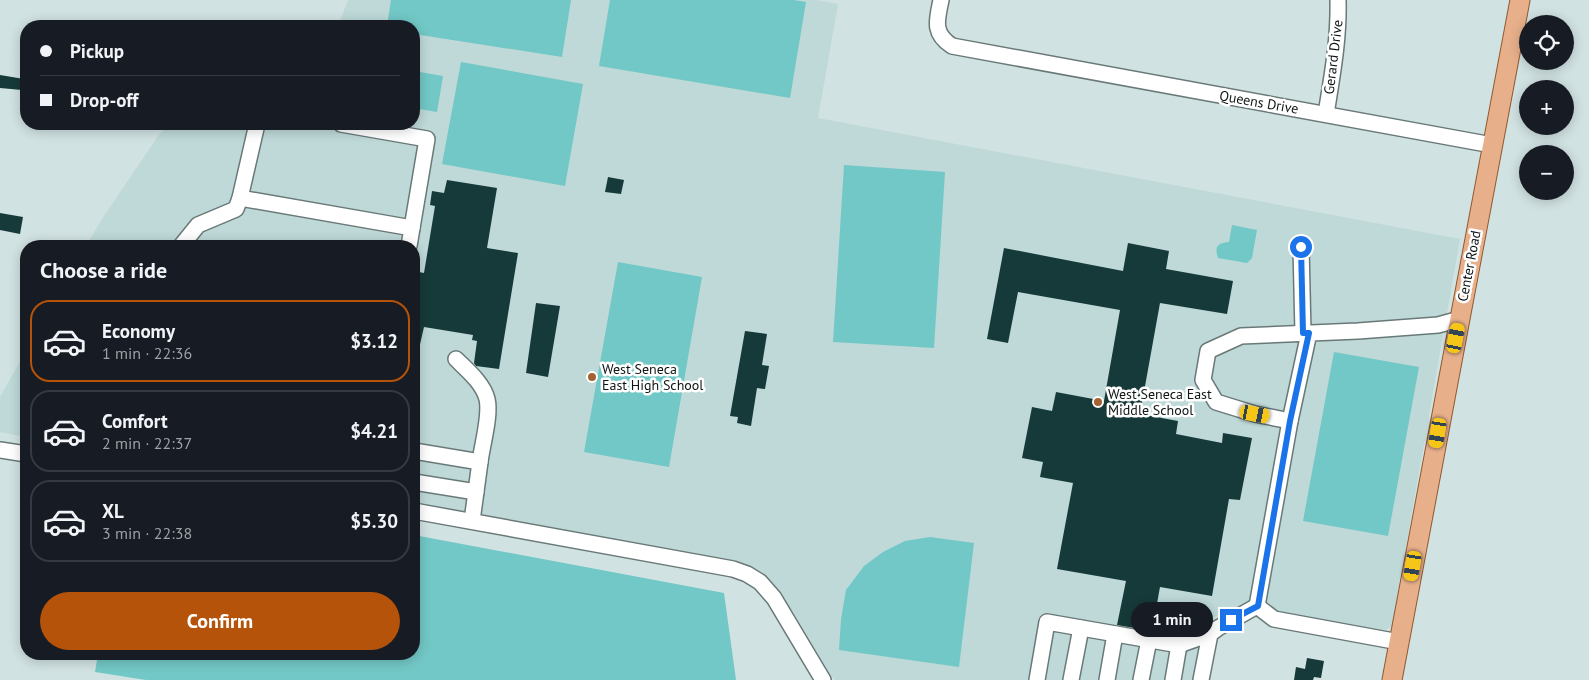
<!DOCTYPE html>
<meta charset="utf-8">
<style>
:root{--surface:#171b24;--page:#242831;--text:#f1f3f6;--muted:#9ea1a6;--line:#363941;--accent:#b45309}
body{margin:0;font-family:"PT Sans",sans-serif;background:var(--page);color:var(--text);height:100vh;display:flex;flex-direction:column;font-size:19px;white-space:nowrap}
*{box-sizing:border-box;margin:0}
p{font-size:16px;color:var(--muted)}
.icon{flex:none;width:28px;height:28px;fill:none;stroke:currentColor;stroke-width:2;stroke-linecap:round;stroke-linejoin:round}
.map{position:relative;flex:1;overflow:hidden}
.panel{position:absolute;left:20px;top:240px;width:400px;height:420px;display:flex;flex-direction:column;background:var(--surface);border-radius:20px;box-shadow:0 2px 12px #0003}
.panel>*{flex:none}
.guide{position:absolute;left:20px;top:20px;width:400px;height:110px;border-radius:20px;box-shadow:0 2px 12px #0003;display:grid;align-content:center;height:110px;padding:0 20px;background:var(--surface)}
.tools{position:absolute;left:1519px;top:15px;display:grid;gap:10px}
.tools a{display:grid;place-items:center;width:55px;height:55px;border-radius:50%;background:var(--surface);box-shadow:0 2px 12px #0003;font-size:25px}
.end{position:absolute;width:22px;height:22px;margin:-11px;border:6px solid #1a73e8;background:#fff;box-shadow:0 0 0 2px #fff}
.from{border-radius:50%}
.bubble{position:absolute;height:35px;border-radius:18px;background:var(--surface);box-shadow:0 2px 12px #0003;font-size:16px;font-weight:600;line-height:35px;text-align:center}
.car{position:absolute;width:15px;height:30px;margin:-15px -8px;border-radius:6px;box-shadow:0 0 4px 1px #0007;background:linear-gradient(#f5c518 24%,#345 0 40%,#f5c518 0 76%,#345 0 86%,#f5c518 0)}
.guide b{display:flex;align-items:center;gap:18px;height:48px;font-size:19px}
.guide b+b{border-top:1px solid var(--line)}
.guide i{width:12px;height:12px;background:var(--text)}
ul{padding:0;list-style:none}
li{display:flex;align-items:center;gap:15px;height:82px;margin:0 10px 8px;padding:0 10px;border:2px solid var(--line);border-radius:20px}
li div{flex:1}
li b{display:block;font-size:19px}
li em{font-style:normal;font-weight:600}
li.current{border-color:var(--accent)}
li>.icon{width:45px;height:45px;stroke-width:1.5}
h2{padding:0 20px;font-size:22px;line-height:60px}
.button{display:flex;gap:10px;margin-top:auto;padding:10px 20px}
.button a{flex:1;height:58px;border-radius:30px;background:var(--accent);color:#fff;font-size:20px;font-weight:600;line-height:58px;text-align:center}
.map>svg:first-child{display:block}
.built{fill:#bed9d8}
.green{fill:#72c8c6}
.building{fill:#163a39}
.lines{fill:none;stroke-linecap:round;stroke-linejoin:round}
.minor-casing{stroke:#697978;stroke-width:18}
.major-casing{stroke:#91582f;stroke-width:21}
.minor{stroke:#fff;stroke-width:15}
.major{stroke:#e7b08b;stroke-width:19}
.route{stroke:#1a73e8;stroke-width:6}
.poi-dot{fill:#a56132;stroke:#fff;stroke-width:2}
.labels{text-anchor:middle;dominant-baseline:central;stroke-width:5;stroke-linejoin:round;paint-order:stroke}
.street-label{font-size:14px;fill:#0f1515;stroke:#fff}
.poi-label{font-size:14px;fill:#0f1515;stroke:#fff;text-anchor:start}
</style>
<div class="map">
<svg width="1589" height="680" viewBox="0 0 1589 680">
<rect width="100%" height="100%" fill="#d1e2e2"/>
<!-- built -->
<g class="built">
<polygon points="348,0 816,0 838,4 818,118 1460,239 1392,626 1385,630 1240,606 1206,620 1196,680 835,680 831,676 794,613 773,588 736,566 414,507 414,246 86,246 102,219 156,139 168,124 414,124 414,26 338,26"/>
<polygon points="26,351 26,437 0,432 0,397"/>
</g>
<!-- green -->
<g class="green">
<polygon points="391,0 571,0 562,57 414,34 414,26 387,26"/>
<polygon points="610,0 794,0 806,2 790,98 599,66"/>
<polygon points="461,62 583,84 565,186 442,164"/>
<polygon points="414,71 443,76 437,112 414,108"/>
<polygon points="844,165 945,172 934,348 833,342"/>
<path d="M1232,225L1257,230L1252,258L1247,263L1218,258C1214,246 1218,243 1229,242Z"/>
<polygon points="618,262 702,277 669,467 584,452"/>
<polygon points="1334,352 1419,367 1388,536 1303,521"/>
<polygon points="414,535 724,593 736,680 146,680 95,672 98,654 414,654"/>
<polygon points="930,537 974,543 959,667 839,650 841,619 846,590 864,566 883,552 905,541"/>
</g>
<!-- building -->
<g class="building">
<polygon points="0,75 24,79 22,90 0,88"/>
<polygon points="608,177 624,180 621,194 605,192"/>
<polygon points="447,180 497,188 487,248 518,253 499,369 476,366 474,363 477,341 472,340 473,335 424,327 418,353 414,353 414,271 424,273 435,206 430,205 432,191 444,193"/>
<polygon points="0,213 23,217 20,234 0,230"/>
<polygon points="1128,243 1169,251 1166,269 1233,281 1227,314 1160,303 1140,414 1178,421 1176,434 1222,443 1223,433 1252,438 1240,500 1229,499 1212,596 1160,587 1152,631 1117,625 1126,581 1057,569 1073,483 1040,477 1043,462 1022,458 1032,407 1052,411 1056,392 1104,401 1120,310 1018,292 1008,343 987,339 1004,248 1123,271"/>
<polygon points="536,303 560,306 548,377 526,373"/>
<polygon points="745,331 767,334 762,365 769,366 765,389 757,388 751,426 737,423 738,417 730,416"/>
<polygon points="1307,658 1324,661 1321,678 1314,677 1313,680 1294,680 1296,667 1305,669"/>
</g>
<g class="lines">
<!-- minor casing -->
<g class="minor-casing">
<g id="minor">
<path d="M941,0C937,20 932,33 952,46L1492,145"/>
<path d="M1326,114C1332,76 1339,40 1338,0"/>
<polyline points="341,124 427,139 412,228"/>
<polyline points="240,198 412,228 409,246"/>
<polyline points="181,246 198,225 236,209 240,198 257,124"/>
<polyline points="1301,247 1303,333"/>
<polyline points="1309,333 1290,421 1255,414 1216,402 1203,380 1208,351 1241,336 1358,331 1438,325 1460,319"/>
<path d="M456,359C467,370 483,383 487,399C491,415 482,445 480,462"/>
<polyline points="0,450 26,454"/>
<polyline points="414,451 480,462 472,521"/>
<polyline points="414,482 476,492"/>
<polyline points="414,511 733,569 747,574 760,582 774,598 823,680"/>
<polyline points="1257,606 1290,421"/>
<polyline points="1257,606 1274,619 1399,642"/>
<polyline points="1037,680 1047,622 1179,645 1210,634"/>
<polyline points="1071,680 1081,628"/>
<polyline points="1107,680 1115,634"/>
<polyline points="1141,680 1149,640"/>
<polyline points="1173,680 1179,645"/>
<polyline points="1201,680 1210,634 1218,628 1257,606"/>
</g>
</g>
<!-- major casing -->
<g class="major-casing">
<polyline id="major" points="1392,680 1520,0"/>
</g>
<!-- minor -->
<use href="#minor" class="minor"/>
<!-- major -->
<use href="#major" class="major"/>
</g>
<g class="lines">
<!-- route -->
<polyline class="route" points="1231,620 1258,606 1290,421 1309,333 1303,333 1301,247"/>
</g>
<!-- markers -->
<g class="poi-dot">
<circle cx="592" cy="377" r="5"/>
<circle cx="1098" cy="402" r="5"/>
</g>
<g class="labels">
<!-- street labels -->
<g class="street-label">
<text transform="translate(1333 57) rotate(-83)">Gerard Drive</text>
<text transform="translate(1259 102) rotate(10)">Queens Drive</text>
<text transform="translate(1469 266) rotate(-79)">Center Road</text>
</g>
<!-- poi labels -->
<g class="poi-label">
<text x="602" y="369">West Seneca<tspan x="602" dy="16">East High School</tspan></text>
<text x="1108" y="394">West Seneca East<tspan x="1108" dy="16">Middle School</tspan></text>
</g>
</g>
</svg>
<div class="tools">
<a><svg class="icon" aria-label="locate" viewBox="0 0 24 24"><circle cx="12" cy="12" r="6"/><path d="M12 2v4M12 18v4M2 12h4M18 12h4"/></svg></a>
<a>+</a>
<a>−</a>
</div>
<i class="end from" style="left:1301px;top:247px"></i>
<i class="end" style="left:1231px;top:620px"></i>
<div class="bubble" style="left:1131px;top:602px;width:82px">1 min</div>
<i class="car" style="left:1456px;top:338px;rotate:11deg"></i>
<i class="car" style="left:1255px;top:414px;rotate:101deg"></i>
<i class="car" style="left:1438px;top:433px;rotate:190deg"></i>
<i class="car" style="left:1413px;top:566px;rotate:190deg"></i>
<div class="guide">
<b><i class="from"></i>Pickup</b>
<b><i></i>Drop-off</b>
</div>
<section class="panel">
<h2>Choose a ride</h2>
<ul>
<li class="current"><svg class="icon" aria-label="car" viewBox="0 0 24 24"><path d="M5 17H2v-5l4-1 3-4h7l3 4 3 1v5h-3M9 17h6M6 11h13"/><circle cx="7" cy="17" r="2"/><circle cx="17" cy="17" r="2"/></svg><div><b>Economy</b><p>1 min · 22:36</p></div><em>$3.12</em></li>
<li><svg class="icon" aria-label="car" viewBox="0 0 24 24"><path d="M5 17H2v-5l4-1 3-4h7l3 4 3 1v5h-3M9 17h6M6 11h13"/><circle cx="7" cy="17" r="2"/><circle cx="17" cy="17" r="2"/></svg><div><b>Comfort</b><p>2 min · 22:37</p></div><em>$4.21</em></li>
<li><svg class="icon" aria-label="car" viewBox="0 0 24 24"><path d="M5 17H2v-5l4-1 3-4h7l3 4 3 1v5h-3M9 17h6M6 11h13"/><circle cx="7" cy="17" r="2"/><circle cx="17" cy="17" r="2"/></svg><div><b>XL</b><p>3 min · 22:38</p></div><em>$5.30</em></li>
</ul>
<div class="button"><a>Confirm</a></div>
</section>
</div>
